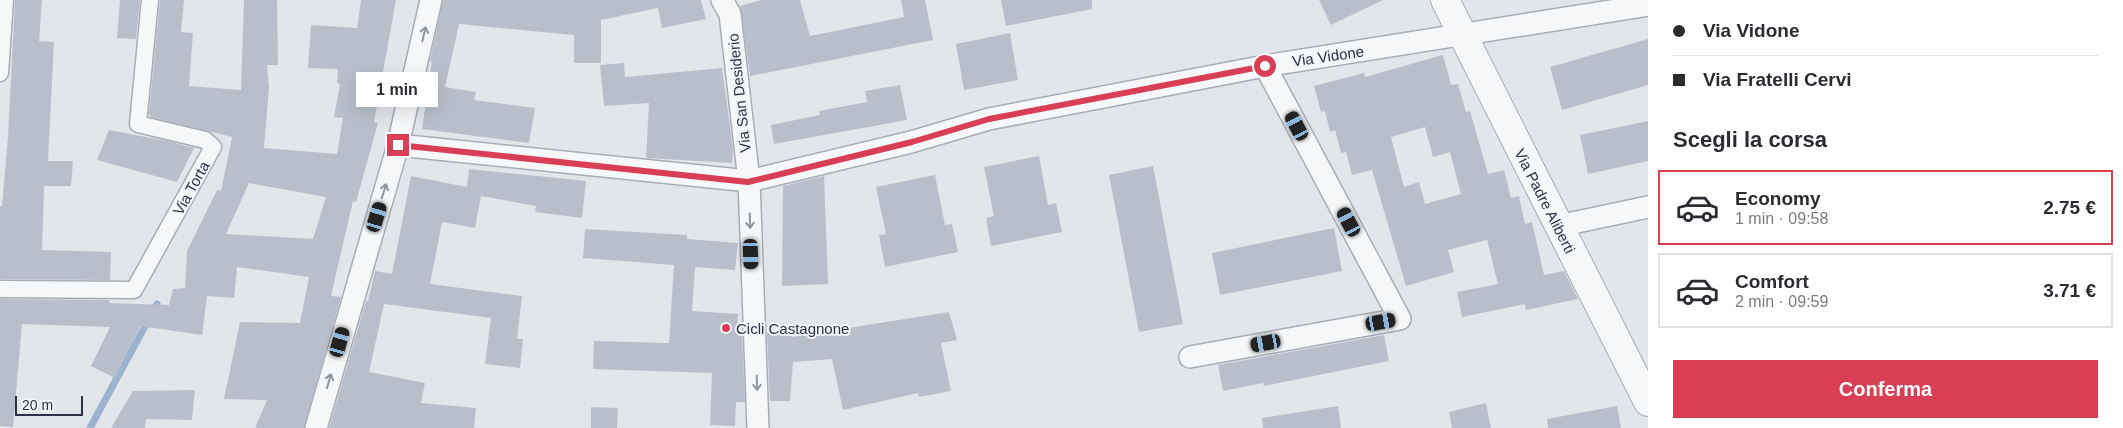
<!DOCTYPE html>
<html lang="it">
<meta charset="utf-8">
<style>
:root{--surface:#fff;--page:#f2f2f3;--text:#2b2b33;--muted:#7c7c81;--line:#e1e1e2;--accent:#d83f55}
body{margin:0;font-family:Helvetica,sans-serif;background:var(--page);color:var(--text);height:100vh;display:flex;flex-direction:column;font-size:19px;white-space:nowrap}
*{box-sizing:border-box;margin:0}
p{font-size:16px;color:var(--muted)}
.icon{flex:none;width:28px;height:28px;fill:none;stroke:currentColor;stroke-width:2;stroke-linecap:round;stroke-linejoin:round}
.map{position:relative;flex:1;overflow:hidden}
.sheet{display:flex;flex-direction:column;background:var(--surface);width:475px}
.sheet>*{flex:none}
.banner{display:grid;align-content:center;height:110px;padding:0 25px;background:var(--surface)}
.scale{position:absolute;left:15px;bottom:12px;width:68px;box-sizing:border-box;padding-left:5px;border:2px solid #293345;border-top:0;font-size:14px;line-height:18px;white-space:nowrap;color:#293345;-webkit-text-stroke:4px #f2f5f8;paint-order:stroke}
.end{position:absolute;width:22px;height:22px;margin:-11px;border:6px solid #d83f55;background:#fff;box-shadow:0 0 0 2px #fff}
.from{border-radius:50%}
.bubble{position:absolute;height:35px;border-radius:0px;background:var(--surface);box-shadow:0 5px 20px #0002;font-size:16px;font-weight:800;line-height:35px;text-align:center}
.car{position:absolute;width:15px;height:30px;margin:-15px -8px;border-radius:6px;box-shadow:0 0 4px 1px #0007;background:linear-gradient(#222 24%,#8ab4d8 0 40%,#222 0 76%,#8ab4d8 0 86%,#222 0)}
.banner b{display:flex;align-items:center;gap:18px;height:48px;font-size:19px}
.banner b+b{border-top:1px solid var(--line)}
.banner i{width:12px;height:12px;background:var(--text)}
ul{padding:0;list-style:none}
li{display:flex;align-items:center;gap:15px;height:75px;margin:0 10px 8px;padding:0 15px;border:2px solid var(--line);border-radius:0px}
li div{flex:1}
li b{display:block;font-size:19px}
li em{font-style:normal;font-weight:800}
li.current{border-color:var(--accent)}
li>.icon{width:45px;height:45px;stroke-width:1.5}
h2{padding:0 25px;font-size:22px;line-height:60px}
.button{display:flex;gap:10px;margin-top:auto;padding:10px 25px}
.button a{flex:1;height:58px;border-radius:0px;background:var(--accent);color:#fff;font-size:20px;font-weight:800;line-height:58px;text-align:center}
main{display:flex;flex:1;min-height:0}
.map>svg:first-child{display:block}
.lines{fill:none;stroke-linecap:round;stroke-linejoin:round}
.stream{stroke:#9bb3ce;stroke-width:7}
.building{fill:#b9bfca;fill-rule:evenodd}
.pedestrian-casing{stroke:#a7adb6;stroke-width:19}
.minor-casing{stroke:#a7adb6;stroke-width:24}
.tertiary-casing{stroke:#a7adb6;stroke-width:30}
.pedestrian{stroke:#f5f7f9;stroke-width:16}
.minor{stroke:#f5f7f9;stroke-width:21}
.tertiary{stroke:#f5f7f9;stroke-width:28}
.oneway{stroke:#8f959f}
.route{stroke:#d83f55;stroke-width:6}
.poi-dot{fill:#d83f55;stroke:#f2f5f8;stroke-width:2}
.labels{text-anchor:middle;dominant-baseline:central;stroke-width:4;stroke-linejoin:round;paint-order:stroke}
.street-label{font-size:15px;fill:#293345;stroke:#f2f5f8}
.poi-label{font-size:15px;fill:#293345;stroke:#f2f5f8;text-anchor:start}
</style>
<main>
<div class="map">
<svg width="1648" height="428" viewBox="0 0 1648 428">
<rect width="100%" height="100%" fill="#e2e6eb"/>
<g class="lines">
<!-- stream -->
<polyline class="stream" points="90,428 157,304"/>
</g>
<!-- building -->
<g class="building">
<polygon points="15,0 42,0 39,41 54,42 48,161 73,161 71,186 44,186 42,250 111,252 110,280 0,279 0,206 2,206 8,137"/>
<polygon points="120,0 140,0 136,39 117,38"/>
<path d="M160,0H184L181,32L193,33L189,86L241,90L244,0H277L278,65H267L269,88L264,148L337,154L343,118L334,117L340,84L337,83L338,69L308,68L311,25L357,28L361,0H396L374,122L378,123L356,202L353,201L331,296L341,297L304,428H255L267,400L224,399L240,322L300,323L309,277L237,267L234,298L207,296L202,335L140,326L115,378L91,366L110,327L22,324L13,427L0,426V299L109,300V303L169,305L173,289L185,288L187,251L217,190L221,191L232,137L151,117L149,114ZM249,183L326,197L313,239L226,234Z"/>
<polygon points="443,0 701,0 706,19 662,28 658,8 601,20 601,63 574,63 574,35 459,24 445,87 476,92 474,100 535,108 529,143 422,129 432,61 430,61"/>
<polygon points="761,0 800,0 810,36 904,17 901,0 925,0 933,40 750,76 740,6"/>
<polygon points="1001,0 1092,0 1092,9 1006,26"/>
<polygon points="1319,0 1383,0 1331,25"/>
<polygon points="1010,33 1018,80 964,90 956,44"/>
<polygon points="1648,39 1648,85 1562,110 1550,67"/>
<path d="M1443,55L1451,85L1458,84L1466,112L1470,111L1488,174L1504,170L1511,198L1519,196L1525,224L1532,222L1544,275L1564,271L1578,299L1526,310L1525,304L1462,317L1457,292L1498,284L1487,240L1448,250L1454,272L1406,286L1372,170L1352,175L1346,152L1341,153L1335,130L1330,132L1325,111L1321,112L1314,86L1364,73L1365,77ZM1425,127L1433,157L1450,152L1461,194L1425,204L1419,182L1404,187L1391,137Z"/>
<polygon points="624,63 625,77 722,68 733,149 732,163 646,158 649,103 604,106 600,65"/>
<polygon points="900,85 907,120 774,144 771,125 820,115 819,111 867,102 865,91"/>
<polygon points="1648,121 1648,161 1588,174 1580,135"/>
<polygon points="109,130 167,141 194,148 177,182 97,160"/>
<polygon points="1039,156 1048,205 1056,203 1062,232 991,246 986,218 994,216 984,167"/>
<polygon points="1153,166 1183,324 1139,332 1109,175"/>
<polygon points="469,169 586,181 582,218 535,212 536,206 481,196 475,228 442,222 430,284 522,296 517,339 523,339 520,368 485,364 491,318 384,304 369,372 425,383 421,403 476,408 474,428 329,428 366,301 368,301 375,271 392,274 411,176 467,187"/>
<polygon points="935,175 945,225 952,224 958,252 885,267 879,235 886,234 876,187"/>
<polygon points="824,176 828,284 782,286 783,186"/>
<polygon points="1334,228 1342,271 1220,295 1212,253"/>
<polygon points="585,229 687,235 687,239 738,243 735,270 695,267 692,311 738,314 737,333 742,333 745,402 736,402 735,426 710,425 712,373 593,369 594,341 669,343 674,265 583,258"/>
<polygon points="949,312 957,340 941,343 951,391 919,397 918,393 843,410 832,359 793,362 790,401 770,401 767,333 792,334 792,337"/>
<polygon points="1384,335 1389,361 1264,386 1263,383 1223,391 1218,365"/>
<polygon points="195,390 192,420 146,419 145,428 111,428 133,391"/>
<polygon points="1486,403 1491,428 1452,428 1449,412"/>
<polygon points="1338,406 1341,428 1263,428 1262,418"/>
<polygon points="1617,406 1621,428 1548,428 1547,419"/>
<polygon points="591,407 618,408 617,428 591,428"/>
</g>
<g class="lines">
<!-- pedestrian casing -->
<g class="pedestrian-casing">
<g id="pedestrian">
<polyline points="0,73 5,0"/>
<polyline points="0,289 134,290 213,147 205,140 138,124 150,0"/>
</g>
</g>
<!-- minor casing -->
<g class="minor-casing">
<g id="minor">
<polyline points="722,0 730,14 749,181 758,428"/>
<polyline points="398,145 749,181 911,142 989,119 1265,66 1648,5"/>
<polyline points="1558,226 1648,207"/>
<polyline points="1190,357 1400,319 1265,66"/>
<polyline points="316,428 398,145 431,0"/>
</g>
</g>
<!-- tertiary casing -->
<g class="tertiary-casing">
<polyline id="tertiary" points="1445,0 1648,402"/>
</g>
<!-- pedestrian -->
<use href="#pedestrian" class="pedestrian"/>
<!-- minor -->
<use href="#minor" class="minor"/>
<!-- tertiary -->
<use href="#tertiary" class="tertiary"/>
</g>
<!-- one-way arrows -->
<defs><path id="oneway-shaft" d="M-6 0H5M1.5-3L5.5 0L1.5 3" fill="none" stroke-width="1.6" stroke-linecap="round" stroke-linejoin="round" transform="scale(1.25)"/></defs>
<g class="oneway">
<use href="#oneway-shaft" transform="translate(424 34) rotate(-77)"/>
<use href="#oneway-shaft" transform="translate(384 191) rotate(-73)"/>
<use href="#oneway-shaft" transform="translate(750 221) rotate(88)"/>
<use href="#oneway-shaft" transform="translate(329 381) rotate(-74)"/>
<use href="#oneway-shaft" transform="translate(757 383) rotate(88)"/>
</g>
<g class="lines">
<!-- route -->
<polyline class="route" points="398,145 748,182 912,142 989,119 1265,66"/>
</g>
<!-- markers -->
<circle class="poi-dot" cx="726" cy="328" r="5"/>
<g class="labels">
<!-- street labels -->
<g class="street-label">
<text transform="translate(1328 56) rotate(-8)">Via Vidone</text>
<text transform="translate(739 93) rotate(-96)">Via San Desiderio</text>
<text transform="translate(191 188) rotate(-61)">Via Torta</text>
<text transform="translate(1545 201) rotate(63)">Via Padre Aliberti</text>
</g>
<!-- poi labels -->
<g class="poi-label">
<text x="736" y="328">Cicli Castagnone</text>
</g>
</g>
</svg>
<div class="scale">20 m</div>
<i class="end from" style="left:1265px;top:66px"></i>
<i class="end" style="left:398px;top:145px"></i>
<div class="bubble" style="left:356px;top:72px;width:82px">1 min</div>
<i class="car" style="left:1297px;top:126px;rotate:332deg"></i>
<i class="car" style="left:377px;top:217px;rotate:17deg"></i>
<i class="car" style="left:1349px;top:222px;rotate:332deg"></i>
<i class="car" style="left:751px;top:254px;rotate:178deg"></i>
<i class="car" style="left:1381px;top:322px;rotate:80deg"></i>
<i class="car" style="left:340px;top:342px;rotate:16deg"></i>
<i class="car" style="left:1266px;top:343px;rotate:260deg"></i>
</div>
<section class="sheet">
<div class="banner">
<b><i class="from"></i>Via Vidone</b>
<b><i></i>Via Fratelli Cervi</b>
</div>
<h2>Scegli la corsa</h2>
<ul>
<li class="current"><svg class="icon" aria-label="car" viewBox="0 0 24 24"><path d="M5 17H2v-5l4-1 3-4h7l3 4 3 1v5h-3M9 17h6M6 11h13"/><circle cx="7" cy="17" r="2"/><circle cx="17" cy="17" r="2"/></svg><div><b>Economy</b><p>1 min · 09:58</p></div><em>2.75 €</em></li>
<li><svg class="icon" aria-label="car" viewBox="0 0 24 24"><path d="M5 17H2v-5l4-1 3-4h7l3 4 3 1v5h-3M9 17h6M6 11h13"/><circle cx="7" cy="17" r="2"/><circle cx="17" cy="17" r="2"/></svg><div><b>Comfort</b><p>2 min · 09:59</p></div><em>3.71 €</em></li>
</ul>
<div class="button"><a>Conferma</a></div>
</section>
</main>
